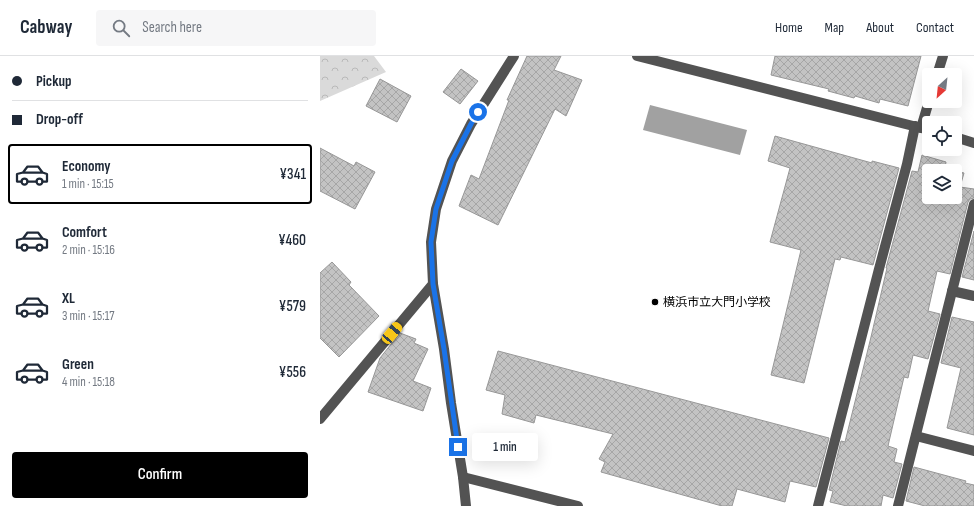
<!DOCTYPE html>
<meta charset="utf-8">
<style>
:root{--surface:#fff;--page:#f6f6f7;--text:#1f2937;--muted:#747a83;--line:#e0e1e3;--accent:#000}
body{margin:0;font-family:"Sofia Sans Condensed","Noto Sans JP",sans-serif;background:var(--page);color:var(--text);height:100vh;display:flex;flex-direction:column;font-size:15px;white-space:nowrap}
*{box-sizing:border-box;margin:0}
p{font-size:13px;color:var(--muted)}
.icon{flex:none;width:22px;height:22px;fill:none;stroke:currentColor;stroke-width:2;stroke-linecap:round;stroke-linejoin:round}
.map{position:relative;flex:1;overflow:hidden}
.details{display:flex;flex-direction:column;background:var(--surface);width:320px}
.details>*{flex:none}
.top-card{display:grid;align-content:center;height:88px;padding:0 12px;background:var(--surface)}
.needle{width:26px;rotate:207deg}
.tools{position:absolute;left:602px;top:12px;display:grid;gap:8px}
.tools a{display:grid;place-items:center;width:40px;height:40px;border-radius:4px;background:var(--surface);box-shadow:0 4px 16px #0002;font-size:20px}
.end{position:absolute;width:18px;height:18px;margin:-9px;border:5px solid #1a73e8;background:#fff;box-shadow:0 0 0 2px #fff}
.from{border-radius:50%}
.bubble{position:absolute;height:28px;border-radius:4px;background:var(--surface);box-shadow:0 4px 16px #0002;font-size:13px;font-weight:600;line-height:28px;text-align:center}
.car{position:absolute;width:12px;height:24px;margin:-12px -6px;border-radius:5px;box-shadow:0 0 3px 1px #0007;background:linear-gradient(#f5c518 24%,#345 0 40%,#f5c518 0 76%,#345 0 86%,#f5c518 0)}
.top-card b{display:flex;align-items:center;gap:14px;height:38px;font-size:15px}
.top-card b+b{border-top:1px solid var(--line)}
.top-card i{width:10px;height:10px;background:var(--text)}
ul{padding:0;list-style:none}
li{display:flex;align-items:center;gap:12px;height:60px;margin:0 8px 6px;padding:0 4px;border:2px solid transparent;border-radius:4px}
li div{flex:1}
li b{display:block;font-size:15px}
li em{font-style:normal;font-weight:600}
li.current{border-color:var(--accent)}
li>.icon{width:36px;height:36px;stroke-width:1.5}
.primary-button{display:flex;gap:8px;margin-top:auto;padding:8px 12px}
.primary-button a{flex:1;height:46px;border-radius:4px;background:var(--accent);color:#fff;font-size:16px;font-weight:600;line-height:46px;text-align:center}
header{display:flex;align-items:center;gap:24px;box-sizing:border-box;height:56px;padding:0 20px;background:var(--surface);border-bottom:1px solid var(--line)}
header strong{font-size:19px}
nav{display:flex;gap:22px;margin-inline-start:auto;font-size:14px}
.search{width:280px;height:36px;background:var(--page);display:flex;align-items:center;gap:10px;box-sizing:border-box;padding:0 14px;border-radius:4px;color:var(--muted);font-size:15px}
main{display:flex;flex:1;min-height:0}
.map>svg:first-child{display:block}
.forest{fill:url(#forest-crowns)}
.water{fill:#a1a1a1}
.building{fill:url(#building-cross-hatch);stroke:#979797;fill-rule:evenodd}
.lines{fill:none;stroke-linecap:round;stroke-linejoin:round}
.minor{stroke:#535353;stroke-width:10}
.route{stroke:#1a73e8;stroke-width:5}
.poi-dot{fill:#000;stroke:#fff;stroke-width:1.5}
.labels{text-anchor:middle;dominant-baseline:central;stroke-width:3;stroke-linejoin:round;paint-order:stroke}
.poi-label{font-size:12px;fill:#000;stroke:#fff;text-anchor:start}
</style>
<header>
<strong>Cabway</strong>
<div class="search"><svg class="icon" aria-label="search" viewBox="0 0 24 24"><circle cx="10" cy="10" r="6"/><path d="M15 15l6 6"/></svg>Search here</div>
<nav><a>Home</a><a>Map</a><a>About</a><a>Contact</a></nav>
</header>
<main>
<section class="details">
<div class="top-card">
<b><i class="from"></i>Pickup</b>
<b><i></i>Drop-off</b>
</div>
<ul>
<li class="current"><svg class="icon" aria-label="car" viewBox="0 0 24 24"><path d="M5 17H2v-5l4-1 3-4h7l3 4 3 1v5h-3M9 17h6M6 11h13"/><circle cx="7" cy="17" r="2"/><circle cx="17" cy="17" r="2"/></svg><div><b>Economy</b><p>1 min · 15:15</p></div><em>¥341</em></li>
<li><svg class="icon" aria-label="car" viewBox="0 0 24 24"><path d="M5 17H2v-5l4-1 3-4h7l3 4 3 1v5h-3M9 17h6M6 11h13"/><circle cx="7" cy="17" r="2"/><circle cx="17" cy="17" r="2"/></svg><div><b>Comfort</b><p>2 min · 15:16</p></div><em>¥460</em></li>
<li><svg class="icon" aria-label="car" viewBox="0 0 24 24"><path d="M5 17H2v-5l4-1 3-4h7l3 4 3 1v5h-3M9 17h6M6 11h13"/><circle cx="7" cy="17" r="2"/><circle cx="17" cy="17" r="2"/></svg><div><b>XL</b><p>3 min · 15:17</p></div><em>¥579</em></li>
<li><svg class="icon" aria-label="car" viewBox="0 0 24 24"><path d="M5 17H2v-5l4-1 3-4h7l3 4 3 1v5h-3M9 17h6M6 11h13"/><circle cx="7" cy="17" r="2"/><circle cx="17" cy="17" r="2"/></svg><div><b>Green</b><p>4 min · 15:18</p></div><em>¥556</em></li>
</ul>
<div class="primary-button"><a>Confirm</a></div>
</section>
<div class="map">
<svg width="654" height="450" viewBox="0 0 654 450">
<defs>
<pattern id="forest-crowns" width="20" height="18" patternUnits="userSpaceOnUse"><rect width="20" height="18" fill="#dadada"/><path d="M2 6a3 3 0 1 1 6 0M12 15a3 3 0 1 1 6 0" fill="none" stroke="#b9b9b9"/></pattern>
<pattern id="building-cross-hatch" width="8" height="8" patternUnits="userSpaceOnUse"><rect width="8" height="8" fill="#c3c3c3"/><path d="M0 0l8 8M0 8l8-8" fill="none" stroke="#a6a6a6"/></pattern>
</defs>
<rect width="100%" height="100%" fill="#fff"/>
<!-- forest -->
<polygon class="forest" points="0,0 54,0 66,16 0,45"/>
<!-- water -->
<polygon class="water" points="330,49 427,74 420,99 323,74"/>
<!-- building -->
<g class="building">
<polygon points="207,0 241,0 234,14 262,24 246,60 235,53 178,169 139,150 151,119 159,123 189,44 187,44"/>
<polygon points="455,0 601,0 588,50 560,43 559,47 535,40 534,42 508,35 509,33 451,19"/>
<polygon points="141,13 158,25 140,48 123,36"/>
<polygon points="60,23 91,40 77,66 46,50"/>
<polygon points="455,80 552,107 552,105 579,112 553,209 521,201 520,204 515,203 484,327 451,319 481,194 450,186 470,112 448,105"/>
<polygon points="0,92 34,110 36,106 55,116 35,153 0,135"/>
<path d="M602,99L626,106L625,112L644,117L640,131L654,133V142L650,143L648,146L630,218L617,215L608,255L620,258L608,303L593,299L588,322L584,321L568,390L577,393L574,406L582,408L573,442L563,439L561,450H527L510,446L513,435L509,434L521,385L525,386L551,281L567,212H566L592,115L598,116ZM609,115H635V141H609Z"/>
<polygon points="654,175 654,224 642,221"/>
<polygon points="12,206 31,226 29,229 59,260 19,301 0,282 0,217"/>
<polygon points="632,261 654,266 654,379 627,372 641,312 621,307"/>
<polygon points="80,277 96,283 94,287 108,293 93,325 111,332 103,355 48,336 60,302"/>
<polygon points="178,295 509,382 496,431 470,425 465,446 417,433 412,450 402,450 281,416 285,406 279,403 293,378 216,359 214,367 182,358 185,339 166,334"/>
<polygon points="594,411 646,425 645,427 654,429 654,450 605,450 586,445"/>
</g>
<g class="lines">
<!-- minor -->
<g class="minor">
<polyline points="317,0 609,74"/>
<polyline points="617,19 623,0"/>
<polyline points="601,72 609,45"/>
<polyline points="635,81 654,87"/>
<polyline points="632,235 654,240"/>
<polyline points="0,363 113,228"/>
<polyline points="596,380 654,395"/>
<polyline points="143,421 258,450"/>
<polyline points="146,450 143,421 131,347 124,293 113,228 111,186 116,153 132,105 151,68 194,0"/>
<polyline points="498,450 559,213 587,108 595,70"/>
<polyline points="578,450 654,148"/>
</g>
</g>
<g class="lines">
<!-- route -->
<polyline class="route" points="138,391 124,293 113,228 111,186 116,153 132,105 151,68 158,56"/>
</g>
<!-- markers -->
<circle class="poi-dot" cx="335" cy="246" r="4"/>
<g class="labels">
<!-- poi labels -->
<g class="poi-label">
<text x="343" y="246">横浜市立大門小学校</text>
</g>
</g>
</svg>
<div class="tools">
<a><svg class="needle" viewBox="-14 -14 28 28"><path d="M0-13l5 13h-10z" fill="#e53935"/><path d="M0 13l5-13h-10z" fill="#747a83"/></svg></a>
<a><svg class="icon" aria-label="locate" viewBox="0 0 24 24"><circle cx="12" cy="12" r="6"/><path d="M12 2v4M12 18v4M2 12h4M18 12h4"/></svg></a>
<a><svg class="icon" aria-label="layers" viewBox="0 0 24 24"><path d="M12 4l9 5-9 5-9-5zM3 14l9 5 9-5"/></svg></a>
</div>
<i class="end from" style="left:158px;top:56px"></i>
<i class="end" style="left:138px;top:391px"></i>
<div class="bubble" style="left:152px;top:377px;width:66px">1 min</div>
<i class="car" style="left:72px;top:277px;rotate:40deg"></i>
</div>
</main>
